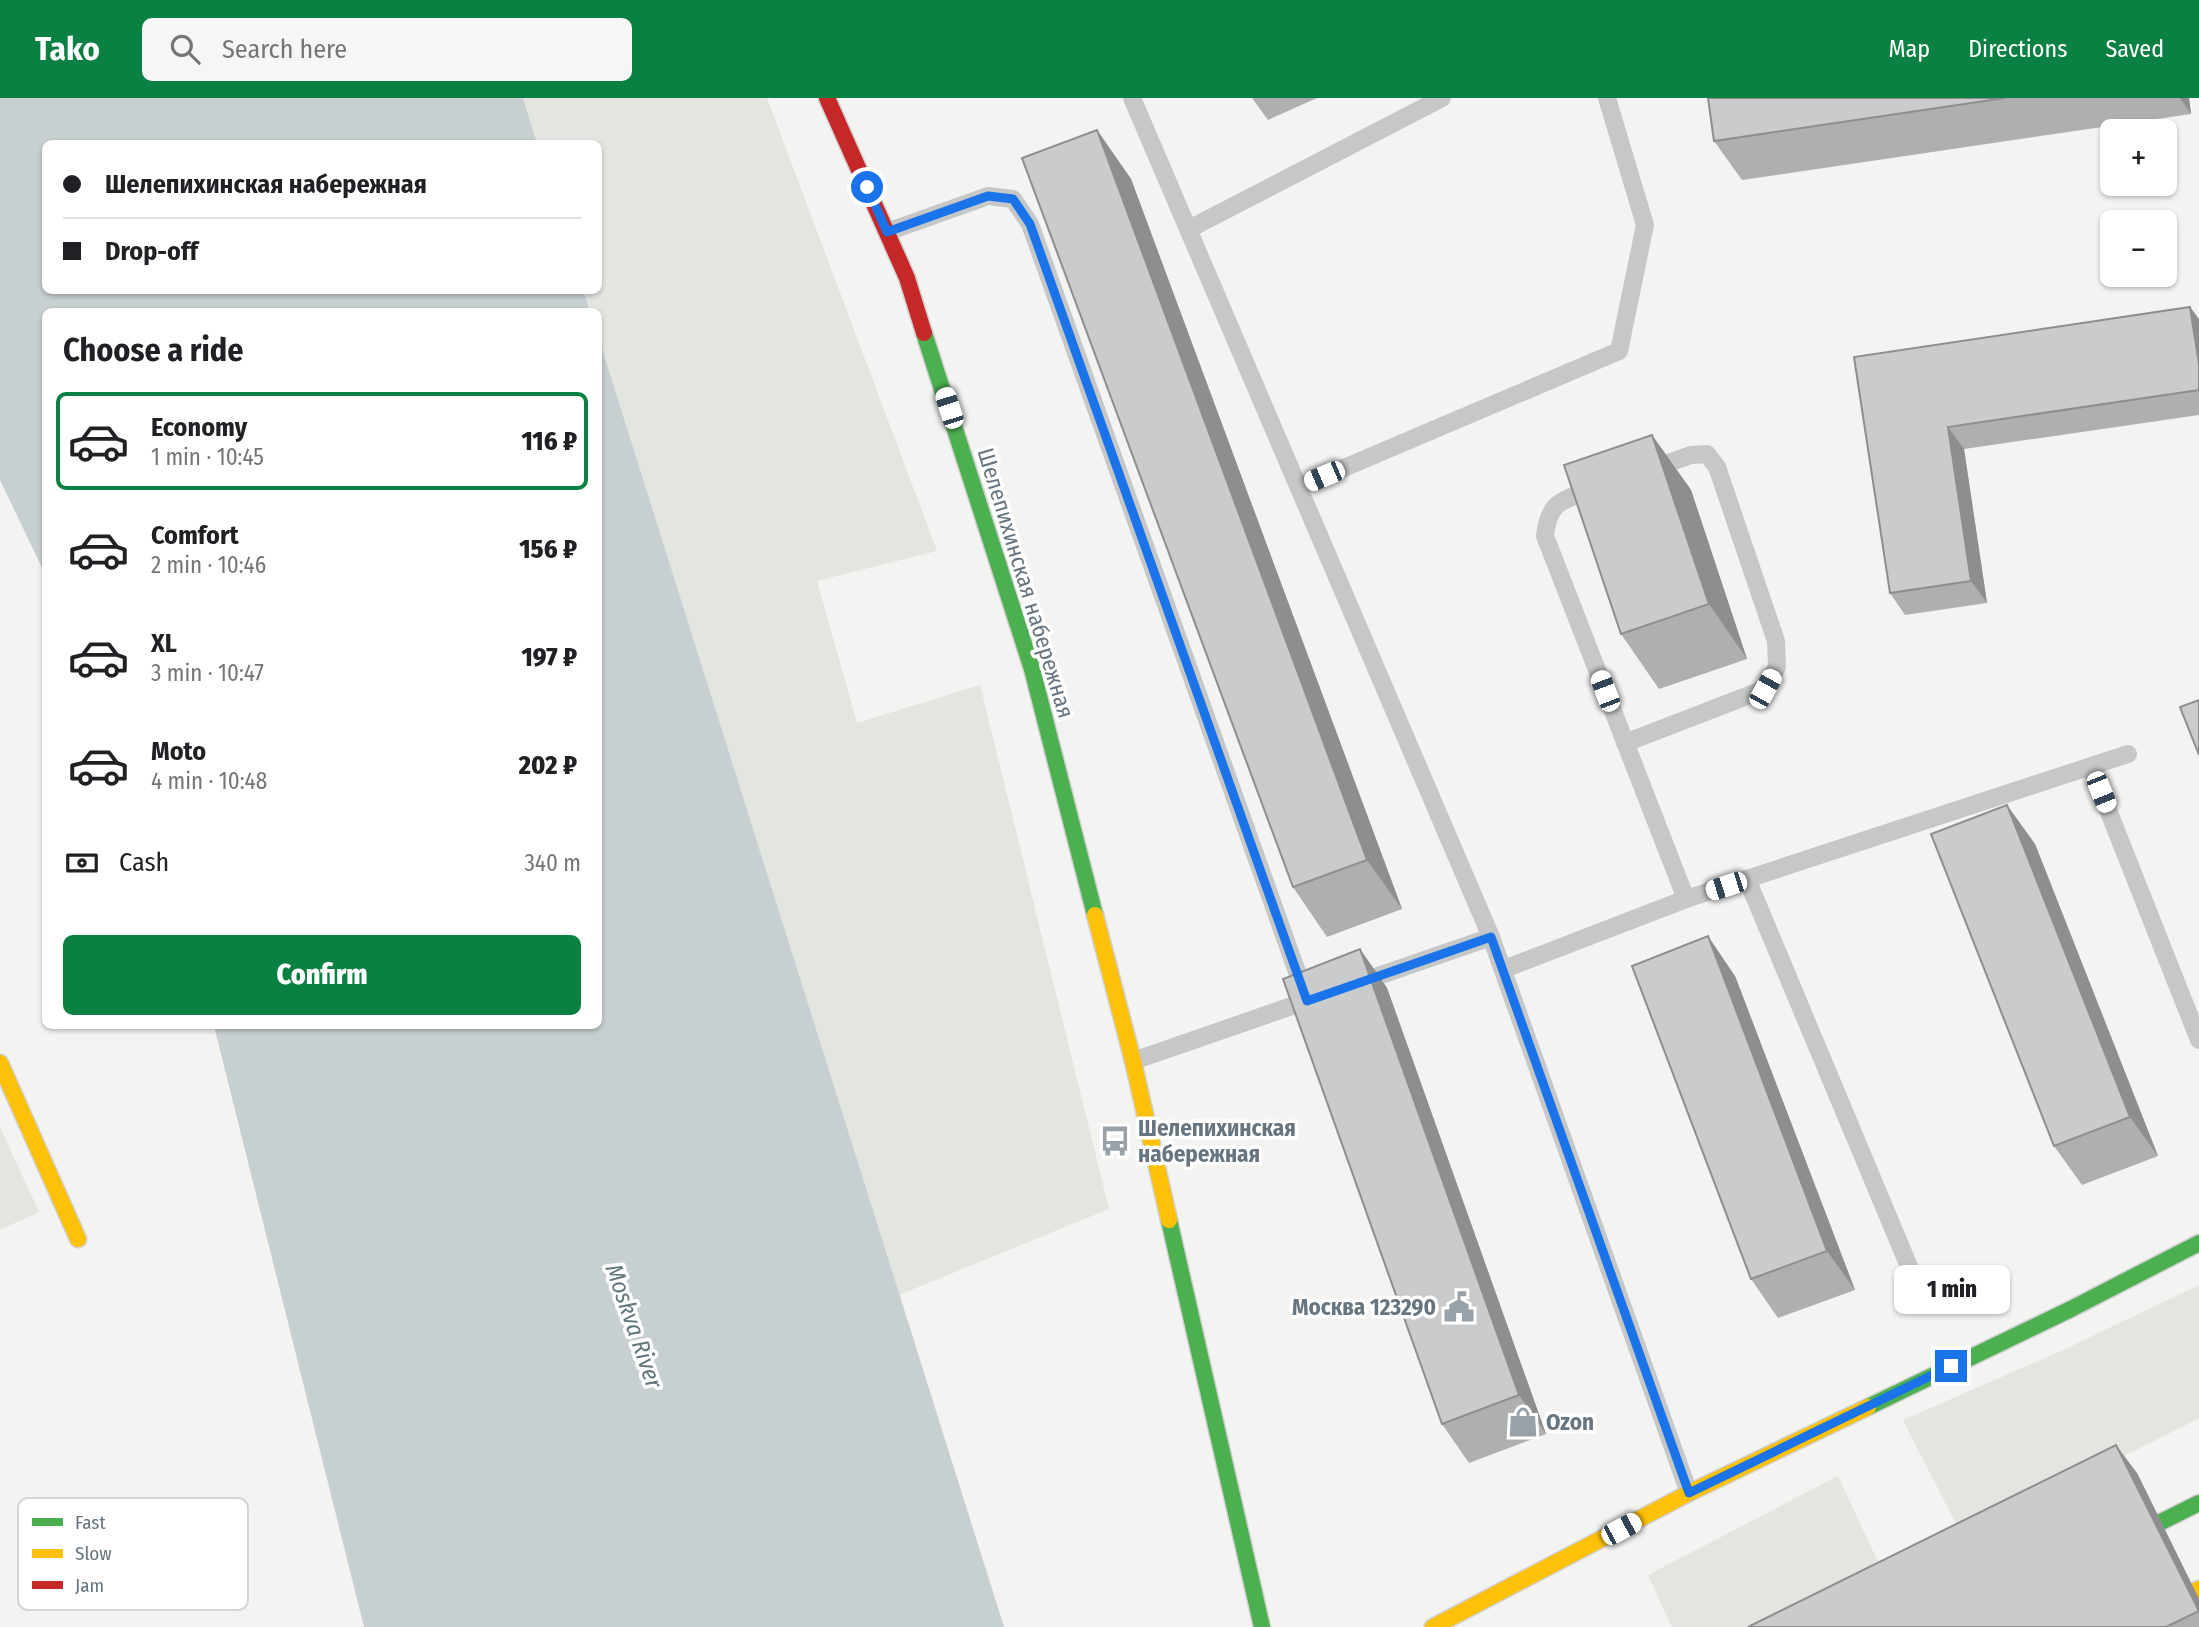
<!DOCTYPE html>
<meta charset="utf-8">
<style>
:root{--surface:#fff;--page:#f6f6f6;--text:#202124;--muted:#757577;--line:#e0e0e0;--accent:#0b8043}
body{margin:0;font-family:"Fira Sans Condensed",sans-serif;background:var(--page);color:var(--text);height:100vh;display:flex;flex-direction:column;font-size:26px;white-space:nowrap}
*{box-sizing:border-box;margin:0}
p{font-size:23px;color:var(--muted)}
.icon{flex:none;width:38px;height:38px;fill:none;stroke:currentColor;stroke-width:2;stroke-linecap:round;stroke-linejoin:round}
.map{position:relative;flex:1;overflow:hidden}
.panel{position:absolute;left:42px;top:210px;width:560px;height:721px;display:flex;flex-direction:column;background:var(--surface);border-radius:10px;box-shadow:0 2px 5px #0004}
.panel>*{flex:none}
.guide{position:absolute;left:42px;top:42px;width:560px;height:154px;border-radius:10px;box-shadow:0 2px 5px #0004;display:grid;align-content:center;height:154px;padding:0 21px;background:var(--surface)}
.controls{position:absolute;left:2100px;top:21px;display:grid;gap:14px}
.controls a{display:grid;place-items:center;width:77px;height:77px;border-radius:10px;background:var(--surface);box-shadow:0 2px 5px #0004;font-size:35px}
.end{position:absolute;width:32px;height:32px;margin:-16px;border:9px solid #1a73e8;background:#fff;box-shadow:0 0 0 4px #fff}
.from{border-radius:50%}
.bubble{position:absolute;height:49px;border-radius:10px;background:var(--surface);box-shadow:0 2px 5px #0004;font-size:23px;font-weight:800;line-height:49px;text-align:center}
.car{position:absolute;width:21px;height:42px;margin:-21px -10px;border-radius:9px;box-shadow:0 0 5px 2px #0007;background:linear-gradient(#fff 24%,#345 0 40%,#fff 0 76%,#345 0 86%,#fff 0)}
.guide b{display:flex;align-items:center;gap:24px;height:66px;font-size:26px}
.guide b+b{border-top:2px solid var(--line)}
.guide i{width:18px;height:18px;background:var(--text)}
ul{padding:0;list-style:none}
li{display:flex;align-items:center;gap:21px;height:98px;margin:0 14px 10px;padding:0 7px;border:4px solid transparent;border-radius:10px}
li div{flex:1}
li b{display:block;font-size:26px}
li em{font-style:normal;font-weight:800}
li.selected{border-color:var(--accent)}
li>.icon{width:63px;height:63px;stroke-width:1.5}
h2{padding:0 21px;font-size:32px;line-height:84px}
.pay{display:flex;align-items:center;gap:18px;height:77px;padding:0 21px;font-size:26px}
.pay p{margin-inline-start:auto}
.cta{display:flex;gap:14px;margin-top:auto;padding:14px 21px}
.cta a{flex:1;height:80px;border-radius:10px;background:var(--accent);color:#fff;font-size:28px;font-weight:800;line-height:80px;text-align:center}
header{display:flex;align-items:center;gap:42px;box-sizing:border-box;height:98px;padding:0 35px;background:var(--accent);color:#fff}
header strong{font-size:33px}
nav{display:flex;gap:38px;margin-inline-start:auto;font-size:24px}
.search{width:490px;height:63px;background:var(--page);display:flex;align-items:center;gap:18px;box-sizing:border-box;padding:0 24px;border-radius:10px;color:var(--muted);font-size:26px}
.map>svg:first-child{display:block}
.green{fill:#e2e5e0}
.water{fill:#c8cfd1}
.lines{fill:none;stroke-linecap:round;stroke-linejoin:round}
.fast-casing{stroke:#cfd0d0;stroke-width:19}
.slow-casing{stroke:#cfd0d0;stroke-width:19}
.jam-casing{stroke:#cfd0d0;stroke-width:19}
.lane{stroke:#c6c8c8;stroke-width:18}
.fast{stroke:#4caf50;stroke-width:16}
.slow{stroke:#ffc107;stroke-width:16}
.jam{stroke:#c62828;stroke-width:16}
.wall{fill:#aeafaf}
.shaded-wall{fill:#8d8e8f}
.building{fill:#cacbcc;stroke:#8d8e8f;stroke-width:2}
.route{stroke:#1a73e8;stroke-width:9}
.labels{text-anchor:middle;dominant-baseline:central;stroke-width:7;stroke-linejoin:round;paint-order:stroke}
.street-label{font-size:23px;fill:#66757f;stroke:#fff}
.poi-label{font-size:23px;font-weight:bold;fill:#66757f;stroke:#fff;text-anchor:start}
.water-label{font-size:24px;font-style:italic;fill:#62767c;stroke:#fff}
.key{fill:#fff;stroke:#d1d6d9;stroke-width:2}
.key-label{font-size:19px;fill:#66757f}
</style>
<header>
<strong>Tako</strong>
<div class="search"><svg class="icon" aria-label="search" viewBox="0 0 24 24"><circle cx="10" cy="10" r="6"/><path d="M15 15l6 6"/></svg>Search here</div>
<nav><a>Map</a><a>Directions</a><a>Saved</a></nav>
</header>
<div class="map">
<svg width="2199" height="1529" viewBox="0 0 2199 1529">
<rect width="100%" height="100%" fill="#f3f3f2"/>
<!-- green -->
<g class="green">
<polygon points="523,0 767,0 937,453 817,483 857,625 980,587 1109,1111 899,1197 599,241 598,214 590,213 583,193 598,192 598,46 537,45"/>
<polygon points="0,1029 39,1114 0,1132"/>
<polygon points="2199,1187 2199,1320 1963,1440 1903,1322 2061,1253"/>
<polygon points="1838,1378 1886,1481 1790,1529 1672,1529 1648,1477"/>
</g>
<!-- water -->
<g class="water">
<polygon points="0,0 523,0 537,45 46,46 46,192 583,192 590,213 46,214 45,476 0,382"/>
<polygon points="599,241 1004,1529 364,1529 214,928 598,928"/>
</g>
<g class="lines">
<!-- fast casing -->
<g class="fast-casing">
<g id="fast">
<polyline points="924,235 1032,571 1095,817"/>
<polyline points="1169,1122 1262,1529"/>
<polyline points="1868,1309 2071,1211 2199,1145"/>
<polyline points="2113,1448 2199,1405"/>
</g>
</g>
<!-- slow casing -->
<g class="slow-casing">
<g id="slow">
<polyline points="1095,817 1133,963 1169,1122"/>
<polyline points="0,965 78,1141"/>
<polyline points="1433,1529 1689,1395 1868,1309"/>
<polyline points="2122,1529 2199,1491"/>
</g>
</g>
<!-- jam casing -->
<g class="jam-casing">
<polyline id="jam" points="827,0 907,180 924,235"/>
</g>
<!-- lane -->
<g class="lane">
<polyline points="1132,0 1491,839 1358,885"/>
<polyline points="1189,131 1442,0"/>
<polyline points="887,134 988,98 1013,101 1030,126 1305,896"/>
<polyline points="1299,389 1619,253 1645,127 1607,0"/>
<polyline points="1625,645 1765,591 1777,569 1776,543 1717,369 1707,356 1691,357 1648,372"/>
<polyline points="2091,669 2199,942"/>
<polyline points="1747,781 1913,1178"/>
<polyline points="1686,801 2128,656"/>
<polyline points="1491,839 1689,1395"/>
<path d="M1504,871L1686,801L1545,438C1549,401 1564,402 1595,391"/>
<polyline points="1133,963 1315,900"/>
</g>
<!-- fast -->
<use href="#fast" class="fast"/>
<!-- slow -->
<use href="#slow" class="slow"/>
<!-- jam -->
<use href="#jam" class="jam"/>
</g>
<!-- wall -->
<g class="wall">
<polygon points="1252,0 1317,0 1268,22"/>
<polygon points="1708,0 2189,0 2191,16 1742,82 1714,43"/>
<polygon points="1097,32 1131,81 1402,811 1327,839 1293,789"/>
<polygon points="2199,221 2199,317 1964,351 1987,505 1905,517 1890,495 1854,259"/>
<polygon points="1652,337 1691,392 1747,561 1659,591 1621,536"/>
<polygon points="2035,746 2158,1058 2082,1087 2054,1048"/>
<polygon points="1360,851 1387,890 1546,1336 1469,1365 1442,1326"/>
<polygon points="1735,878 1855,1192 1778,1220 1751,1181"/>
<polygon points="2137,1375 2199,1501 2199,1529 1748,1529"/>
</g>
<!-- shaded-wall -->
<g class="shaded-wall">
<polygon points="2180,0 2189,0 2191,16"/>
<polygon points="1097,32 1131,81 1402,811 1367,762"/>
<polygon points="2190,209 2199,221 2199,266"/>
<polygon points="1948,329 1964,351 1987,505 1971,483"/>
<polygon points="1652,337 1691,392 1747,561 1709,506"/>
<polygon points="2007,707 2035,746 2158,1058 2130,1019"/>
<polygon points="1708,838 1735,878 1855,1192 1827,1153"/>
<polygon points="1360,851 1387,890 1546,1336 1519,1297"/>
<polygon points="2116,1347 2137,1375 2199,1501 2199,1513"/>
</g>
<!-- building -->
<g class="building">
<polygon points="1708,0 2005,0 1714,43"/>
<polygon points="1097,32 1367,762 1293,789 1022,60"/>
<polygon points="2190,209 2199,266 2199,292 1948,329 1971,483 1890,495 1854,259"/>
<polygon points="1652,337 1709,506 1621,536 1564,367"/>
<polygon points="2199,602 2199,657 2180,609"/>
<polygon points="2007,707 2130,1019 2054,1048 1931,736"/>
<polygon points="1708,838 1827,1153 1751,1181 1632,868"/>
<polygon points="1360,851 1519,1297 1442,1326 1283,881"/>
<polygon points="2116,1347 2199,1513 2166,1529 1748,1529"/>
</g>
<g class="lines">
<!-- route -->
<polyline class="route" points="867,89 887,134 988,98 1013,101 1030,126 1307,903 1491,839 1689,1395 1951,1268"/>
</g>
<!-- icons -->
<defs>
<g id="bus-bare" transform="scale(2.415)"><path d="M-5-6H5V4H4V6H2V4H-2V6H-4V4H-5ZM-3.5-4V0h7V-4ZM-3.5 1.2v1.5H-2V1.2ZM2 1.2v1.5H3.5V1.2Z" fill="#97a1a7" stroke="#fff" stroke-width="2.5" paint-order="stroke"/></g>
<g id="civic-bare" transform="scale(2.415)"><path d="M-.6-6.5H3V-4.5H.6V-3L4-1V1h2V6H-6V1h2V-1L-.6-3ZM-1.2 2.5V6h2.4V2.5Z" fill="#97a1a7" stroke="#fff" stroke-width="2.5" paint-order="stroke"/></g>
<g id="shop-bare" transform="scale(2.415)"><path d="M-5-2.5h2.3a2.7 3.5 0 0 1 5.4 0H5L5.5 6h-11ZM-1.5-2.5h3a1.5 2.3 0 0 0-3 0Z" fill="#97a1a7" stroke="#fff" stroke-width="2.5" paint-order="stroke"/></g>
</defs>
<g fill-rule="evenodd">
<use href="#bus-bare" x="1115" y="1043"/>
<use href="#civic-bare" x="1459" y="1209"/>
<use href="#shop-bare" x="1523" y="1324"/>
</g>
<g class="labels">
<!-- street labels -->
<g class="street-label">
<text transform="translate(1026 485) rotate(73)">Шелепихинская набережная</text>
</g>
<!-- poi labels -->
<g class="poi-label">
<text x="1138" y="1030">Шелепихинская<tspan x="1138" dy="26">набережная</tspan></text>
<text x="1436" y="1209" text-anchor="end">Москва 123290</text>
<text x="1546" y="1324">Ozon</text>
</g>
<!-- water labels -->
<g class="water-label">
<text transform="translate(634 1228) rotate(71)">Moskva River</text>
</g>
</g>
<!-- legend -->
<rect x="18" y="1400" width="230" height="112" rx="10" class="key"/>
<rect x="32" y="1420" width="31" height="8" fill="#4caf50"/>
<rect x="32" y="1451" width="31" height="9" fill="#ffc107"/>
<rect x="32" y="1483" width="31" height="8" fill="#c62828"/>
<g class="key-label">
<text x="75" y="1431">Fast</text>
<text x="75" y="1462">Slow</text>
<text x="75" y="1494">Jam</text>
</g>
</svg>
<div class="controls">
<a>+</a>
<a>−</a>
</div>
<i class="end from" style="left:867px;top:89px"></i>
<i class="end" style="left:1951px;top:1268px"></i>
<div class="bubble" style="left:1894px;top:1167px;width:116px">1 min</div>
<i class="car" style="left:949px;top:310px;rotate:342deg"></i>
<i class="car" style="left:1324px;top:378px;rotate:247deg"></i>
<i class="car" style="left:1765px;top:591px;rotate:29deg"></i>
<i class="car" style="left:1605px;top:593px;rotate:339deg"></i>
<i class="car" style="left:2101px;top:694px;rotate:158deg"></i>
<i class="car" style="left:1726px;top:788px;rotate:252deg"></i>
<i class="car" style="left:1621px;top:1431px;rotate:62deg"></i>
<div class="guide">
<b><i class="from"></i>Шелепихинская набережная</b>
<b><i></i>Drop-off</b>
</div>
<section class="panel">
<h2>Choose a ride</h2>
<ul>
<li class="selected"><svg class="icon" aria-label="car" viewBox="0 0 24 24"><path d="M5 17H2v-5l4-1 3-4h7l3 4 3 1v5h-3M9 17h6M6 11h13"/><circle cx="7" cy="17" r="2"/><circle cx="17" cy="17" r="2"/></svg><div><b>Economy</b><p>1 min · 10:45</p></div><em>116 ₽</em></li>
<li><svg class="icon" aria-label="car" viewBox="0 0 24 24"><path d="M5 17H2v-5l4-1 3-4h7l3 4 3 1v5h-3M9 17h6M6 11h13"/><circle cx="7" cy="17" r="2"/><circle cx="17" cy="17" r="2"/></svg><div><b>Comfort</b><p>2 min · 10:46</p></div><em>156 ₽</em></li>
<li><svg class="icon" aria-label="car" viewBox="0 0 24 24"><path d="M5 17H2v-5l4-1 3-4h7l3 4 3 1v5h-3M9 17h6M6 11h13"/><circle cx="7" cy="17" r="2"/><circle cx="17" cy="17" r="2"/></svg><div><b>XL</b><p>3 min · 10:47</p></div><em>197 ₽</em></li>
<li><svg class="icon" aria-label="car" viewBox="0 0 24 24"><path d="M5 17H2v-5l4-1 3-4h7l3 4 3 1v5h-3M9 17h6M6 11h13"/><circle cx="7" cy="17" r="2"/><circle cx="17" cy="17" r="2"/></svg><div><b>Moto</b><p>4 min · 10:48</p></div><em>202 ₽</em></li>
</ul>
<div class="pay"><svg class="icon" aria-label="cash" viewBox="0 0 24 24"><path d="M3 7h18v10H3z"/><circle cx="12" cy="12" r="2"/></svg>Cash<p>340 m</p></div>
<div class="cta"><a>Confirm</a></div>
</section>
</div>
